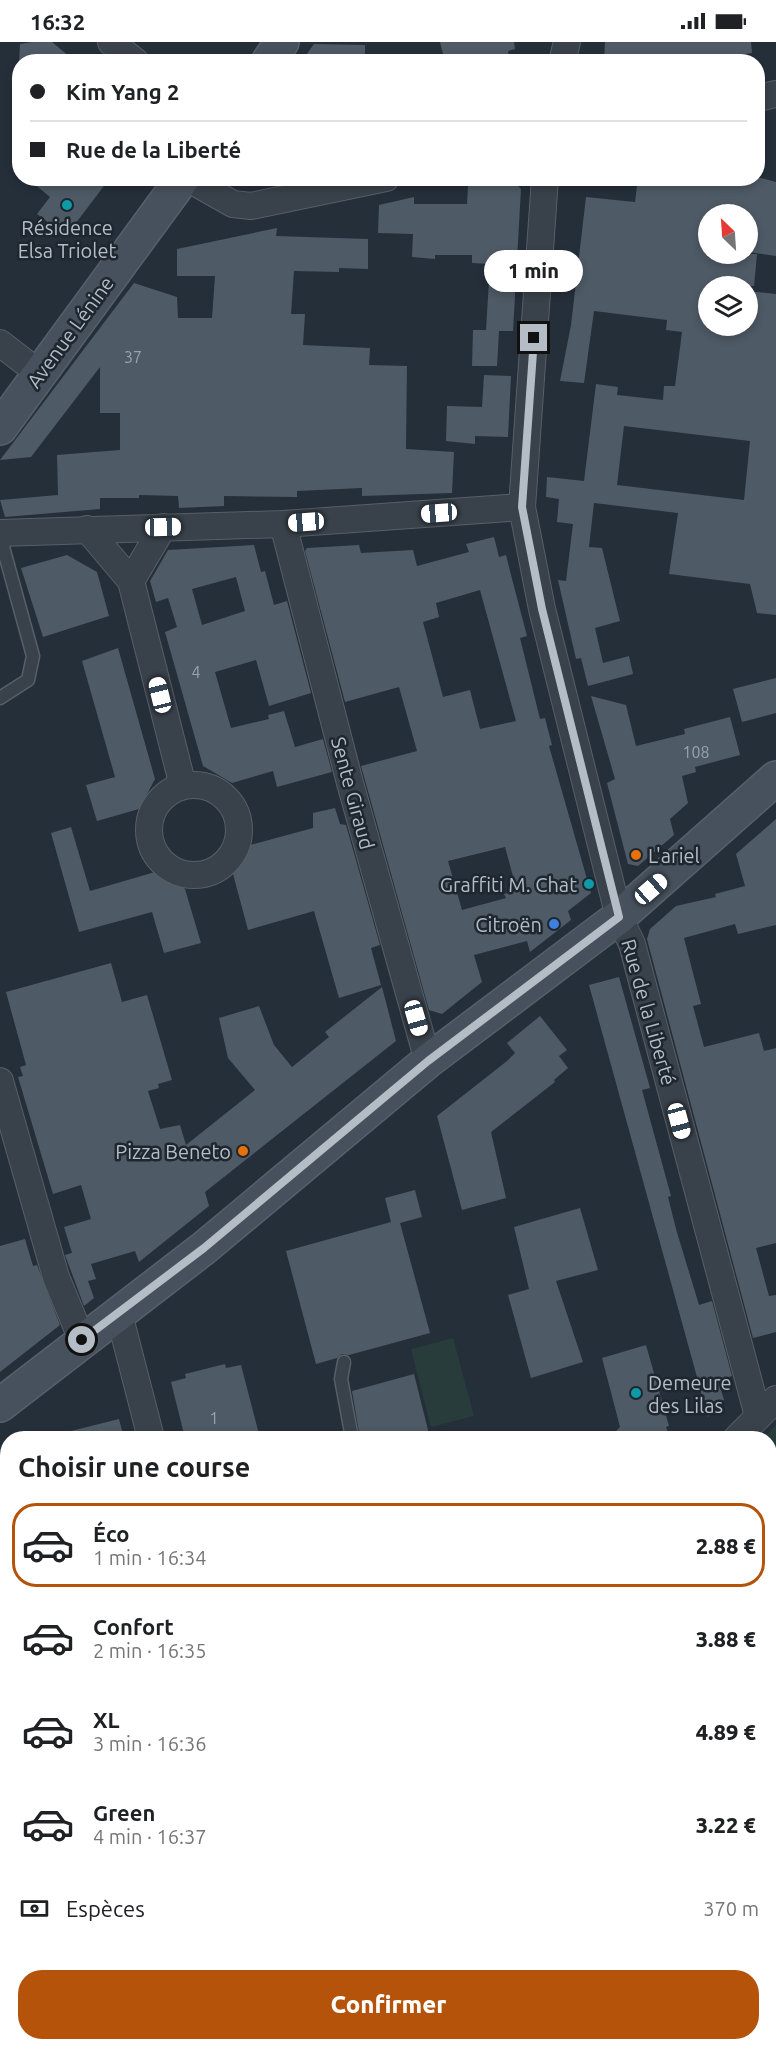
<!DOCTYPE html>
<html lang="fr">
<meta charset="utf-8">
<style>
:root{--surface:#fff;--page:#f6f6f6;--text:#202124;--muted:#757577;--line:#e0e0e0;--accent:#b45309}
body{margin:0;font-family:Ubuntu,sans-serif;background:var(--page);color:var(--text);height:100vh;display:flex;flex-direction:column;font-size:22px;white-space:nowrap}
*{box-sizing:border-box;margin:0}
p{font-size:20px;color:var(--muted)}
.icon{flex:none;width:33px;height:33px;fill:none;stroke:currentColor;stroke-width:2;stroke-linecap:round;stroke-linejoin:round}
.map{position:relative;flex:1;overflow:hidden}
.side{position:absolute;left:0px;top:1389px;width:777px;height:620px;display:flex;flex-direction:column;background:var(--surface);border-radius:24px 24px 0 0;box-shadow:0 3px 9px #0003}
.side>*{flex:none}
.banner{position:absolute;left:12px;top:12px;width:753px;height:132px;border-radius:24px;box-shadow:0 3px 9px #0003;display:grid;align-content:center;height:132px;padding:0 18px;background:var(--surface)}
.needle{width:39px;rotate:335deg}
.controls{position:absolute;left:698px;top:162px;display:grid;gap:12px}
.controls a{display:grid;place-items:center;width:60px;height:60px;border-radius:50%;background:var(--surface);box-shadow:0 3px 9px #0003;font-size:30px}
.end{position:absolute;width:27px;height:27px;margin:-14px;border:8px solid #b4bcc6;background:#111;box-shadow:0 0 0 3px #111}
.from{border-radius:50%}
.bubble{position:absolute;height:42px;border-radius:21px;background:var(--surface);box-shadow:0 3px 9px #0003;font-size:20px;font-weight:800;line-height:42px;text-align:center}
.car{position:absolute;width:18px;height:36px;margin:-18px -9px;border-radius:8px;box-shadow:0 0 4px 2px #0007;background:linear-gradient(#fff 24%,#345 0 40%,#fff 0 76%,#345 0 86%,#fff 0)}
.banner b{display:flex;align-items:center;gap:21px;height:57px;font-size:22px}
.banner b+b{border-top:2px solid var(--line)}
.banner i{width:15px;height:15px;background:var(--text)}
ul{padding:0;list-style:none}
li{display:flex;align-items:center;gap:18px;height:84px;margin:0 12px 9px;padding:0 6px;border:3px solid transparent;border-radius:24px}
li div{flex:1}
li b{display:block;font-size:22px}
li em{font-style:normal;font-weight:800}
li.selected{border-color:var(--accent)}
li>.icon{width:54px;height:54px;stroke-width:1.5}
h2{padding:0 18px;font-size:27px;line-height:72px}
.pay{display:flex;align-items:center;gap:15px;height:66px;padding:0 18px;font-size:22px}
.pay p{margin-inline-start:auto}
.cta{display:flex;gap:12px;margin-top:auto;padding:12px 18px}
.cta a{flex:1;height:69px;border-radius:24px;background:var(--accent);color:#fff;font-size:24px;font-weight:800;line-height:69px;text-align:center}
.status{display:flex;justify-content:space-between;align-items:center;height:42px;padding:0 30px;background:var(--surface);direction:ltr}
.status svg{height:16px;fill:currentColor}
.map>svg:first-child{display:block}
.green{fill:#283c3c}
.building{fill:#4e5a65;fill-rule:evenodd}
.lines{fill:none;stroke-linecap:round;stroke-linejoin:round}
.lane-casing{stroke:#575f68;stroke-width:15}
.street-casing{stroke:#575f68;stroke-width:28}
.secondary-casing{stroke:#575f68;stroke-width:36}
.lane{stroke:#39414a;stroke-width:12}
.street{stroke:#39414a;stroke-width:26}
.secondary{stroke:#47515d;stroke-width:33}
.route{stroke:#b4bcc6;stroke-width:8}
.culture-dot{fill:#0f9aa8;stroke:#1e262f;stroke-width:2}
.food-dot{fill:#e8710a;stroke:#1e262f;stroke-width:2}
.shop-dot{fill:#3f7fe0;stroke:#1e262f;stroke-width:2}
.labels{text-anchor:middle;dominant-baseline:central;stroke-width:5;stroke-linejoin:round;paint-order:stroke}
.number-label{font-size:16px;fill:#9aa4ae}
.poi-label{font-size:20px;fill:#b4bcc6;stroke:#1e262f;text-anchor:end}
.street-label{font-size:20px;fill:#b4bcc6;stroke:#1e262f}
</style>
<div class="status"><b>16:32</b><svg viewBox="0 0 49 12"><path d="M0 12V9h3v3zM5 12V6h3v6zM10 12V3h3v9zM15 12V0h3v12zM26 1h20v11H26zM47 4h2v5h-2z"/></svg></div>
<div class="map">
<svg width="776" height="2008" viewBox="0 0 776 2008">
<rect width="100%" height="100%" fill="#252f3a"/>
<!-- green -->
<g class="green">
<polygon points="453,1296 474,1374 431,1385 411,1307"/>
<polygon points="776,1383 776,1671 770,1674 770,1396 763,1396"/>
</g>
<!-- building -->
<g class="building">
<polygon points="32,0 52,0 76,20 19,20 20,2"/>
<polygon points="440,0 514,0 515,7 508,9 510,20 481,20 480,16 445,20"/>
<polygon points="605,0 751,0 752,11 694,20 604,20"/>
<polygon points="314,2 365,3 365,20 301,20"/>
<polygon points="27,136 110,136 66,194 37,172 50,155"/>
<polygon points="500,136 511,136 521,147 513,289 499,289 497,324 472,324 473,288 486,288 490,222 472,221 472,213 435,213 435,217 412,215 413,192 378,191 379,163 414,155 414,162 467,162 468,144"/>
<path d="M638,136H761L776,140V214L747,210V172H708V212H757L754,244H708V284H747V249L776,252V573L757,571L750,542L669,532L678,471L594,461L589,505L602,506L620,579L595,586L603,621L629,614L633,632L588,644L581,616L576,617L558,538L566,539L573,482L557,480L559,457L546,455L547,435L584,439L596,342L618,345L617,353L663,358L664,344H675L682,290L666,288L667,278L594,269L584,341L560,339L571,283L586,155L635,160ZM624,384L750,399L744,458L617,443Z"/>
<polygon points="277,186 276,194 368,197 368,227 339,226 339,230 294,229 291,272 305,272 303,303 370,306 369,323 407,324 406,407 454,410 452,451 362,454 362,446 297,449 297,455 224,454 224,464 179,466 178,454 139,453 139,456 100,456 100,467 5,475 0,458 58,453 57,413 120,408 120,371 100,371 100,325 31,415 0,418 134,241 177,255 178,276 212,276 215,234 177,234 177,207"/>
<polygon points="484,333 511,334 508,395 475,394 475,402 446,399 447,364 482,365"/>
<path d="M494,495L499,515L506,513L511,533L527,594L520,596L540,677L545,676L552,703L549,704L591,851L568,869L571,878L530,910L527,899L474,913L482,940L442,972L429,968L361,724L417,709L399,645L345,660L305,509L307,506L359,503L361,511L413,508L417,524L469,510L466,502ZM480,548L516,679L480,687L470,648L443,655L423,580L439,575L436,561ZM505,805L517,849L504,852L506,856L462,868L448,819Z"/>
<path d="M254,503L261,530L265,529L274,563L287,559L311,651L269,664L256,618L215,630L231,686L269,677L268,673L284,669L295,705L323,697L332,730L277,745L273,729L232,741L203,724L165,590L177,585L168,556L156,560L150,539L168,508ZM236,535L245,569L202,583L192,547Z"/>
<polygon points="67,513 97,530 109,574 43,595 21,526"/>
<polygon points="118,606 155,737 139,767 97,779 86,743 115,735 82,619"/>
<polygon points="776,636 776,671 742,680 733,647"/>
<polygon points="591,654 626,663 636,704 685,692 684,687 730,675 740,713 695,725 696,730 682,734 688,761 670,777 674,793 638,824 628,822 607,741 615,737"/>
<polygon points="335,766 340,782 346,783 380,903 371,906 381,943 339,956 314,869 248,888 233,832 250,803 313,786 313,771"/>
<polygon points="776,777 776,883 738,892 735,882 684,896 701,962 693,964 704,1005 759,991 764,1009 776,1006 776,1201 756,1206 769,1254 776,1253 776,1290 753,1296 647,897 650,887 676,864 716,855 715,852 745,844 736,812"/>
<polygon points="71,785 90,849 155,830 185,847 201,901 164,911 152,870 79,890 51,791"/>
<polygon points="111,921 122,960 147,953 172,1038 158,1042 159,1046 148,1049 160,1087 180,1083 186,1103 255,1048 228,1016 219,976 259,964 274,1003 292,1025 329,995 325,990 382,945 396,999 205,1150 209,1164 139,1220 135,1209 91,1222 96,1237 88,1239 94,1256 84,1264 65,1213 72,1211 64,1185 91,1177 81,1143 53,1152 18,1035 23,1034 20,1025 26,1023 6,950"/>
<polygon points="619,935 650,1046 642,1048 671,1154 668,1155 676,1187 699,1263 712,1259 732,1334 718,1338 724,1358 708,1375 589,943"/>
<polygon points="540,974 567,1008 559,1014 568,1026 554,1038 555,1040 491,1090 506,1156 462,1168 437,1074 507,1019 515,1011 507,1001"/>
<polygon points="415,1148 422,1175 400,1181 430,1291 349,1313 342,1312 337,1316 316,1322 286,1209 391,1180 385,1156"/>
<polygon points="580,1166 598,1228 556,1239 583,1320 531,1336 508,1253 529,1247 514,1185"/>
<polygon points="25,1197 33,1224 37,1223 60,1283 0,1330 0,1204"/>
<polygon points="646,1303 669,1384 666,1385 670,1396 609,1396 620,1385 602,1316"/>
<polygon points="225,1322 226,1326 241,1323 260,1396 185,1396 171,1340 186,1336 185,1332"/>
<polygon points="414,1332 430,1396 360,1396 352,1349"/>
<polygon points="119,1377 124,1396 67,1396 67,1390"/>
</g>
<g class="lines">
<!-- lane casing -->
<g class="lane-casing">
<g id="lane">
<polyline points="0,494 33,614 28,638 0,656"/>
<polyline points="344,1320 341,1337 352,1396"/>
<polyline points="188,2001 190,2008"/>
</g>
</g>
<!-- street casing -->
<g class="street-casing">
<g id="street">
<polyline points="111,0 136,20"/>
<polyline points="562,20 567,0"/>
<polyline points="758,56 776,52"/>
<polyline points="187,136 233,162 251,164 386,136"/>
<polyline points="545,136 522,465 542,567 619,875 632,902 758,1374"/>
<polyline points="0,301 40,332"/>
<polyline points="283,482 350,741 428,1019"/>
<polyline points="87,487 131,539 183,744"/>
<polyline points="0,491 283,482 522,465"/>
<polyline points="131,539 163,485"/>
<circle cx="194" cy="788" r="45"/>
<polyline points="0,1039 56,1235 82,1298"/>
<polyline points="119,1272 151,1396"/>
<polyline points="737,1396 776,1357"/>
<polyline points="209,2008 214,2001"/>
</g>
</g>
<!-- secondary casing -->
<g class="secondary-casing">
<g id="secondary">
<polyline points="268,20 282,0"/>
<polyline points="0,386 183,136"/>
<polyline points="0,1363 204,1206 428,1019 619,875 776,736"/>
</g>
</g>
<!-- lane -->
<use href="#lane" class="lane"/>
<!-- street -->
<use href="#street" class="street"/>
<!-- secondary -->
<use href="#secondary" class="secondary"/>
</g>
<g class="lines">
<!-- route -->
<polyline class="route" points="82,1298 204,1206 428,1019 619,875 542,567 522,465 534,296"/>
</g>
<!-- markers -->
<g class="culture-dot">
<circle cx="67" cy="163" r="6"/>
<circle cx="589" cy="842" r="6"/>
<circle cx="636" cy="1351" r="6"/>
</g>
<g class="food-dot">
<circle cx="636" cy="813" r="6"/>
<circle cx="243" cy="1109" r="6"/>
</g>
<circle class="shop-dot" cx="554" cy="882" r="6"/>
<g class="labels">
<!-- number labels -->
<g class="number-label">
<text x="133" y="315">37</text>
<text x="196" y="630">4</text>
<text x="696" y="710">108</text>
<text x="214" y="1376">1</text>
</g>
<!-- poi labels -->
<g class="poi-label">
<text x="67" y="185" text-anchor="middle">Résidence<tspan x="67" dy="23">Elsa Triolet</tspan></text>
<text x="648" y="813" text-anchor="start">L'ariel</text>
<text x="577" y="842">Graffiti M. Chat</text>
<text x="542" y="882">Citroën</text>
<text x="231" y="1109">Pizza Beneto</text>
<text x="648" y="1340" text-anchor="start">Demeure<tspan x="648" dy="23">des Lilas</tspan></text>
</g>
<!-- street labels -->
<g class="street-label">
<text transform="translate(70 290) rotate(-54)">Avenue Lénine</text>
<text transform="translate(353 751) rotate(75)">Sente Giraud</text>
<text transform="translate(649 970) rotate(74)">Rue de la Liberté</text>
</g>
</g>
</svg>
<div class="controls">
<a><svg class="needle" viewBox="-14 -14 28 28"><path d="M0-13l5 13h-10z" fill="#e53935"/><path d="M0 13l5-13h-10z" fill="#757577"/></svg></a>
<a><svg class="icon" aria-label="layers" viewBox="0 0 24 24"><path d="M12 4l9 5-9 5-9-5zM3 14l9 5 9-5"/></svg></a>
</div>
<i class="end from" style="left:82px;top:1298px"></i>
<i class="end" style="left:534px;top:296px"></i>
<div class="bubble" style="left:484px;top:208px;width:99px">1 min</div>
<i class="car" style="left:439px;top:471px;rotate:266deg"></i>
<i class="car" style="left:306px;top:480px;rotate:266deg"></i>
<i class="car" style="left:163px;top:485px;rotate:89deg"></i>
<i class="car" style="left:160px;top:653px;rotate:346deg"></i>
<i class="car" style="left:651px;top:847px;rotate:49deg"></i>
<i class="car" style="left:416px;top:976px;rotate:164deg"></i>
<i class="car" style="left:679px;top:1079px;rotate:165deg"></i>
<div class="banner">
<b><i class="from"></i>Kim Yang 2</b>
<b><i></i>Rue de la Liberté</b>
</div>
<section class="side">
<h2>Choisir une course</h2>
<ul>
<li class="selected"><svg class="icon" aria-label="car" viewBox="0 0 24 24"><path d="M5 17H2v-5l4-1 3-4h7l3 4 3 1v5h-3M9 17h6M6 11h13"/><circle cx="7" cy="17" r="2"/><circle cx="17" cy="17" r="2"/></svg><div><b>Éco</b><p>1 min · 16:34</p></div><em>2.88 €</em></li>
<li><svg class="icon" aria-label="car" viewBox="0 0 24 24"><path d="M5 17H2v-5l4-1 3-4h7l3 4 3 1v5h-3M9 17h6M6 11h13"/><circle cx="7" cy="17" r="2"/><circle cx="17" cy="17" r="2"/></svg><div><b>Confort</b><p>2 min · 16:35</p></div><em>3.88 €</em></li>
<li><svg class="icon" aria-label="car" viewBox="0 0 24 24"><path d="M5 17H2v-5l4-1 3-4h7l3 4 3 1v5h-3M9 17h6M6 11h13"/><circle cx="7" cy="17" r="2"/><circle cx="17" cy="17" r="2"/></svg><div><b>XL</b><p>3 min · 16:36</p></div><em>4.89 €</em></li>
<li><svg class="icon" aria-label="car" viewBox="0 0 24 24"><path d="M5 17H2v-5l4-1 3-4h7l3 4 3 1v5h-3M9 17h6M6 11h13"/><circle cx="7" cy="17" r="2"/><circle cx="17" cy="17" r="2"/></svg><div><b>Green</b><p>4 min · 16:37</p></div><em>3.22 €</em></li>
</ul>
<div class="pay"><svg class="icon" aria-label="cash" viewBox="0 0 24 24"><path d="M3 7h18v10H3z"/><circle cx="12" cy="12" r="2"/></svg>Espèces<p>370 m</p></div>
<div class="cta"><a>Confirmer</a></div>
</section>
</div>
